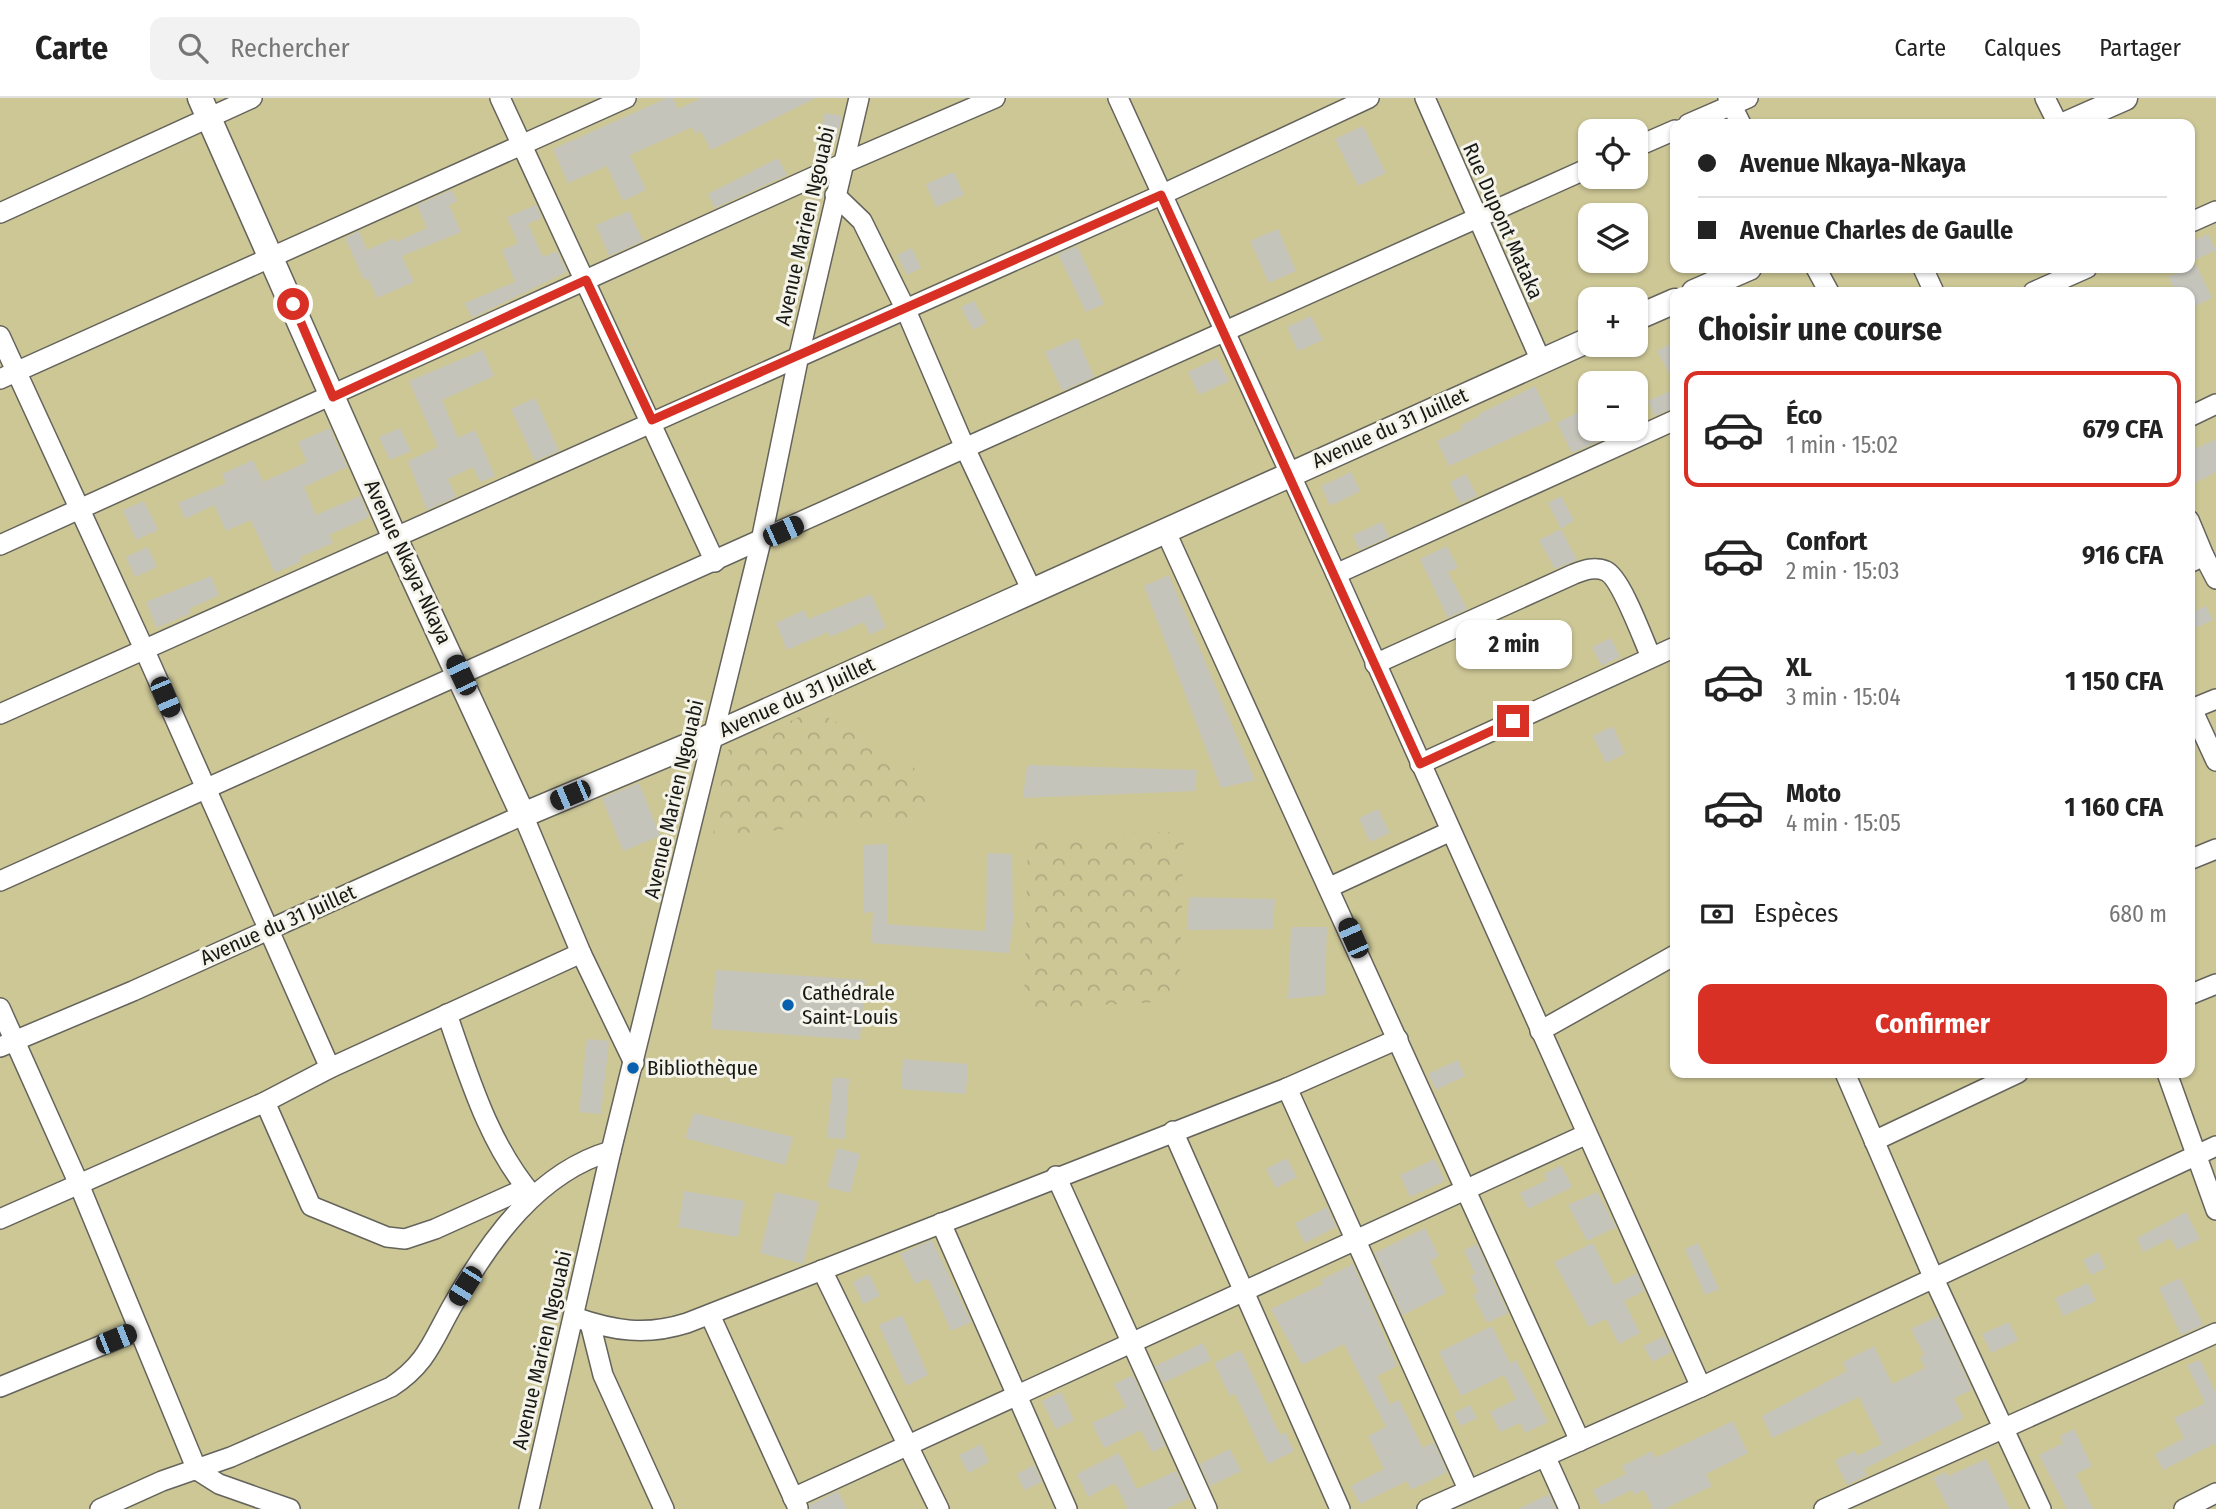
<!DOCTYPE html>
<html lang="fr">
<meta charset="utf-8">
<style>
:root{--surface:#fff;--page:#f2f2f2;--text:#222;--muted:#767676;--line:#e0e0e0;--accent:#d93025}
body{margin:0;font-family:"Fira Sans Condensed",sans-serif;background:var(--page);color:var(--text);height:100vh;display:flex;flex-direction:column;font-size:26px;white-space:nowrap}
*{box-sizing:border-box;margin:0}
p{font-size:23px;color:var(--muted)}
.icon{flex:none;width:38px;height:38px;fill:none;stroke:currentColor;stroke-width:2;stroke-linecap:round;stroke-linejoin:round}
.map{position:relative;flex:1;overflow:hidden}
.drawer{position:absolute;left:1670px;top:189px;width:525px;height:791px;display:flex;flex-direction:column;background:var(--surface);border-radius:14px;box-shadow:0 2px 5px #0004}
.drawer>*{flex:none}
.banner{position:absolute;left:1670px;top:21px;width:525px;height:154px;border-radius:14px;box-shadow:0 2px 5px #0004;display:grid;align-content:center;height:154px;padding:0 28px;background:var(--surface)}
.fabs{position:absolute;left:1578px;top:21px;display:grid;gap:14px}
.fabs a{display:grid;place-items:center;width:70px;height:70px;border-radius:14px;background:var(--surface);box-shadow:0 2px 5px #0004;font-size:35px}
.end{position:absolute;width:32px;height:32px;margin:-16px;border:9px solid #d93025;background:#fff;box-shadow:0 0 0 4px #fff}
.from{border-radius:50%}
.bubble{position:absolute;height:49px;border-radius:14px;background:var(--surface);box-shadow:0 2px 5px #0004;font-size:23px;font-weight:700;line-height:49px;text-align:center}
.car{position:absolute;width:21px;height:42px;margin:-21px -10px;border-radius:9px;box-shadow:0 0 5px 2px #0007;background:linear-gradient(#222 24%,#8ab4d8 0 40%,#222 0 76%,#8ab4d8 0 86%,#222 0)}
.banner b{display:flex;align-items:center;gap:24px;height:66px;font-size:26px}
.banner b+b{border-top:2px solid var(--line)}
.banner i{width:18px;height:18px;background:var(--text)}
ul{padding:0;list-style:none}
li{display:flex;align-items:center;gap:21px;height:116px;margin:0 14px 10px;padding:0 14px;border:4px solid transparent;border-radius:14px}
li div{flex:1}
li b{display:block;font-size:26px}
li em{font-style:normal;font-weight:700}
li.current{border-color:var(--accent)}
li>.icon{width:63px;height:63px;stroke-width:1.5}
h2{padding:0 28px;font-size:32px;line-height:84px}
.pay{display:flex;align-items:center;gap:18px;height:77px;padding:0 28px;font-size:26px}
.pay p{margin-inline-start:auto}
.button{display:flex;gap:14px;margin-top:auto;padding:14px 28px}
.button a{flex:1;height:80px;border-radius:14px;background:var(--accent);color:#fff;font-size:28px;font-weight:700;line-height:80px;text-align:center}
header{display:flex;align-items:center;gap:42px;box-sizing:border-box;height:98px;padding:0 35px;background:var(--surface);border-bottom:2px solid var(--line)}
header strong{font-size:33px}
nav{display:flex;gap:38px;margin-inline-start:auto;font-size:24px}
.search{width:490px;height:63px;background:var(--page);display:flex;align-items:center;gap:18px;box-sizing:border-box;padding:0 24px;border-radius:14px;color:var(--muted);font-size:26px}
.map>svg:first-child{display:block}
.grass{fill:#cdc796;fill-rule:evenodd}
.forest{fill:url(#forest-crowns)}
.building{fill:#c4c4bb}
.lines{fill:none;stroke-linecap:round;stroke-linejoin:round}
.minor-casing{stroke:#64635c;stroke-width:22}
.tertiary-casing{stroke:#64635c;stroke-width:27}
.minor{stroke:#fff;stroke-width:19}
.tertiary{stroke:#fff;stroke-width:24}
.route{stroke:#d93025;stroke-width:9}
.poi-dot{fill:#0861ae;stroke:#f5f4eb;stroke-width:2.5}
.labels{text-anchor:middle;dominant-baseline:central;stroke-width:6;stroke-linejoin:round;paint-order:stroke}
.street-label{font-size:21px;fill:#181815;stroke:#f5f4eb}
.poi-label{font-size:21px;fill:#181815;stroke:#f5f4eb;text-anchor:start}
</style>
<header>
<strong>Carte</strong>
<div class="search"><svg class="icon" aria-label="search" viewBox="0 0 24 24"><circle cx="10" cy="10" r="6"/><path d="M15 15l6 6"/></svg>Rechercher</div>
<nav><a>Carte</a><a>Calques</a><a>Partager</a></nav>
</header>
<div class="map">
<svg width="2216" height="1411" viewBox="0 0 2216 1411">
<defs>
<pattern id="forest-crowns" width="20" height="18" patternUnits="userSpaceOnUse" patternTransform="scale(1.75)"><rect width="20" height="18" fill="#cdc796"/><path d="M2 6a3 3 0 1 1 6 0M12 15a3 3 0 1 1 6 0" fill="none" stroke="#afaa80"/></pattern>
</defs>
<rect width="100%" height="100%" fill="#e7e7de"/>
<!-- grass -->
<path class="grass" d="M0,0H2216V1411H0ZM1675,26H2189V170H1675ZM1591,33H1636V79H1591ZM1591,117H1636V163H1591ZM1675,194H2189V975H1675ZM1591,201H1636V247H1591ZM1591,285H1636V331H1591Z"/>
<!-- forest -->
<g class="forest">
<polygon points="814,612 906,662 927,683 925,718 713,738 726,653"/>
<polygon points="1184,734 1179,903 1024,911 1028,737"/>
</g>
<!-- building -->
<g class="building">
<polygon points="667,0 673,0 678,11 701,0 816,0 711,52 701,33 696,36 692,29 630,57 646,92 623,103 607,68 568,85 553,51"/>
<polygon points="825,15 842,18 836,42 819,38"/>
<polygon points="1363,28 1386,75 1358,88 1335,41"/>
<polygon points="778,60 787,77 715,110 708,96"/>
<polygon points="954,74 964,97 936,109 926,86"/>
<polygon points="452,92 457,103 449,107 461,134 402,158 414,184 377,200 368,180 364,182 345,140 359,133 367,152 394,140 396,144 427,130 417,107"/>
<polygon points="536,107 542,120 528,126 543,159 557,153 567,174 472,220 465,205 515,184 502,152 518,145 507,119"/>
<polygon points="629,113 643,143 609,158 596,127"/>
<polygon points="1278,131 1296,173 1269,185 1250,143"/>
<polygon points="2208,136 2216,152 2189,165 2189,145"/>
<polygon points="1077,148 1104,206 1086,214 1058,156"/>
<polygon points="912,150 921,170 907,177 897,157"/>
<polygon points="2196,166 2212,200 2189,211 2189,194 2176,194 2168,179"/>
<polygon points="974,203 986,225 973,232 961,209"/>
<polygon points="1311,218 1323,242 1298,253 1287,229"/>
<polygon points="1077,240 1094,279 1062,293 1045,254"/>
<polygon points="1675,243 1675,286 1657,253"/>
<polygon points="483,252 494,278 442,302 458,340 475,332 495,378 480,384 473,369 448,381 456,399 427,412 408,363 438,349 409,283"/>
<polygon points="1217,260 1229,283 1199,297 1188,274"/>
<polygon points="1535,288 1551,322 1449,368 1437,343 1462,331 1461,327 1480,318 1479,316"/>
<polygon points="1675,291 1675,309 1655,318 1648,303"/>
<polygon points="535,300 559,353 535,363 511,311"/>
<polygon points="1584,311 1591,331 1594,331 1600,343 1572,355 1557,325"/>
<polygon points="330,330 347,369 304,389 316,417 360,398 369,419 329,437 333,445 300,459 302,463 275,475 251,422 226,433 214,407 185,421 178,405 226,385 222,376 253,362 263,384 307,364 298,344"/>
<polygon points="400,330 411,353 390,362 379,339"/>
<polygon points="2216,341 2216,374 2193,386 2189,378 2189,354"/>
<polygon points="1351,374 1360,393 1330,408 1321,388"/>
<polygon points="1466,376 1477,398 1460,406 1450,384"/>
<polygon points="1561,398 1574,422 1561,431 1548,405"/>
<polygon points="144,403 158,432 136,442 123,412"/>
<polygon points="1382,424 1389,439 1359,452 1353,437"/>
<polygon points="1561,431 1577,462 1555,471 1539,442"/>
<polygon points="1447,448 1458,470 1448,474 1467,511 1448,520 1420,461"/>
<polygon points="148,449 157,469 135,479 126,459"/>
<polygon points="1169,477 1255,682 1221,690 1144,488"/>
<polygon points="211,478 219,497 189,511 191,515 157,530 146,504"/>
<polygon points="871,496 886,529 870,537 864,524 830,539 828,534 787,552 776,525 804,512 808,521"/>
<polygon points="2206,508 2213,522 2189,533 2189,516"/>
<polygon points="1611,540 1620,559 1602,568 1592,549"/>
<polygon points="1613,628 1625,656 1606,665 1593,638"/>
<polygon points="1027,667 1197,672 1195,693 1023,700"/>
<polygon points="639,685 660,738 623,753 602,700"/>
<polygon points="1378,711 1390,735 1370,744 1359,720"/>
<polygon points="887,746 887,826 986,833 987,755 1012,756 1013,824 1009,855 871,845 873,814 864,815 863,747"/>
<polygon points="1189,799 1275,801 1273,831 1187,832"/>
<polygon points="1291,829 1327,829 1325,897 1288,901"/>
<polygon points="716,872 865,882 860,942 711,931"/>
<polygon points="587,941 609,943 601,1016 579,1014"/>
<polygon points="903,961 968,966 966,996 901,991"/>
<polygon points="1458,962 1465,978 1436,992 1428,976"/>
<polygon points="833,979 849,981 845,1041 827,1040"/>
<polygon points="694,1015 793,1039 785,1067 685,1040"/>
<polygon points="837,1050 860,1056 850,1095 827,1089"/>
<polygon points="1287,1060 1297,1079 1276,1090 1266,1071"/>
<polygon points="1435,1061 1445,1083 1410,1099 1400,1077"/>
<polygon points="1561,1067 1572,1089 1528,1111 1520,1095 1547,1082 1544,1076"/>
<polygon points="684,1093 744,1103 738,1139 678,1129"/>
<polygon points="775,1094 819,1104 803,1166 760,1155"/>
<polygon points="1597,1094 1616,1129 1587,1143 1568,1107"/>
<polygon points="1327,1109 1336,1129 1305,1145 1295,1125"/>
<polygon points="2186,1114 2200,1141 2177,1152 2171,1140 2143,1154 2137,1140"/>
<polygon points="1425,1130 1439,1158 1430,1163 1446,1195 1403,1217 1375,1155"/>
<polygon points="932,1142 971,1224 951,1233 928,1180 915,1186 900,1156"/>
<polygon points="1593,1145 1614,1187 1637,1175 1644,1193 1624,1203 1640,1235 1619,1246 1606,1221 1589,1229 1554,1164"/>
<polygon points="1698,1145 1719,1191 1705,1197 1685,1151"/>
<polygon points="1477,1146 1508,1215 1487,1225 1473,1197 1478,1194 1470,1178 1475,1176 1464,1152"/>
<polygon points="2098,1154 2106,1170 2091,1177 2083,1162"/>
<polygon points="1353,1166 1397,1268 1377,1278 1390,1306 1399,1302 1423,1350 1434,1344 1447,1374 1411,1392 1407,1383 1360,1406 1351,1388 1384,1371 1368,1338 1386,1329 1344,1246 1302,1267 1271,1211 1323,1186 1321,1182"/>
<polygon points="869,1176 880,1198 863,1206 853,1184"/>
<polygon points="2180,1180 2203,1227 2181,1237 2159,1190"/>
<polygon points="2088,1185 2096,1203 2063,1218 2055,1200"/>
<polygon points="902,1217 928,1277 906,1288 879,1227"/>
<polygon points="1938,1218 1972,1292 1954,1300 1964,1320 1864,1371 1867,1377 1847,1387 1835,1362 1855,1353 1857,1358 1882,1346 1859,1299 1772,1340 1762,1318 1847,1273 1843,1264 1874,1248 1892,1286 1925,1270 1920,1260 1924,1257 1911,1231"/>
<polygon points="2009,1224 2018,1242 1991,1255 1982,1236"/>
<polygon points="1492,1228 1510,1265 1516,1262 1548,1324 1525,1335 1520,1325 1500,1334 1490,1314 1516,1301 1504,1277 1461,1298 1439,1254"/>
<polygon points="1664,1238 1672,1254 1652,1264 1644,1248"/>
<polygon points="1203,1245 1211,1262 1163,1285 1155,1268"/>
<polygon points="1241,1252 1280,1337 1285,1334 1294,1353 1268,1366 1235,1296 1230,1298 1214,1265"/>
<polygon points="2200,1262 2216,1295 2216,1345 2163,1372 2155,1356 2184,1340 2174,1320 2205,1305 2187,1267"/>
<polygon points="1133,1277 1165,1348 1152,1354 1141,1332 1104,1350 1092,1325 1126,1309 1114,1286"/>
<polygon points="1061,1294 1074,1322 1056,1331 1042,1303"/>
<polygon points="1470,1307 1477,1320 1460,1328 1454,1315"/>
<polygon points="1733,1323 1748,1355 1706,1376 1712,1388 1664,1411 1653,1411 1644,1392 1634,1397 1632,1392 1601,1407 1593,1392 1626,1376 1622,1368 1652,1353 1655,1360"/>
<polygon points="2074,1331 2092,1368 2076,1376 2093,1411 2067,1411 2039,1357 2063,1345 2060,1338"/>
<polygon points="981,1346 989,1364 968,1375 959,1357"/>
<polygon points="1230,1351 1241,1373 1210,1388 1200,1366"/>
<polygon points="1119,1355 1137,1391 1176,1373 1189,1400 1167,1411 1128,1411 1115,1385 1088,1399 1077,1376"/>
<polygon points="1986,1361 2010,1411 1949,1411 1933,1380 1946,1374 1948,1378"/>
<polygon points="1034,1367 1042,1384 1024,1392 1017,1376"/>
<polygon points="838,1393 847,1411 810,1411 810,1407"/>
<polygon points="1549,1396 1556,1411 1519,1411"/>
</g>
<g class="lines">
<!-- minor casing -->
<g class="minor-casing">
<g id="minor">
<polyline points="500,0 715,464"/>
<polyline points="1118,0 1336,476 1701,1289"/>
<polyline points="1425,0 1541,263"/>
<polyline points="1728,0 1741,26"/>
<polyline points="2045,0 2058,26"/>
<polyline points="1688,26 1748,0"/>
<polyline points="1636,49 1675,32"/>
<polyline points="835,97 862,123 905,210 965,350 1032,493"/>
<polyline points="0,115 252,0"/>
<polyline points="2189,125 2216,113"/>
<polyline points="1816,170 1829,194"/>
<polyline points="1923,170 1934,194"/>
<polyline points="2033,194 2087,170"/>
<polyline points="0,238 145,553 330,970"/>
<polyline points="0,281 626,0"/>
<polyline points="2189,319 2216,306"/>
<polyline points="2189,422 2204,458 2189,465"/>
<polyline points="1165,432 1580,1343"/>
<polyline points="0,447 842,66 995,0"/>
<polyline points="2204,458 2216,481"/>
<polyline points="1336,476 1675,322"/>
<path d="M1375,566L1574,476C1584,472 1595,468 1606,473C1621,480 1643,541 1651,559"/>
<polyline points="2192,611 2216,663"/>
<polyline points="2189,612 2216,601"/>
<polyline points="0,616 1161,97 1369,0"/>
<polyline points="1420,666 1675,549"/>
<polyline points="2189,762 2216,751"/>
<polyline points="0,783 1591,69"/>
<polyline points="1330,789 1451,733"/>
<polyline points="2189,897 2216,886"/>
<polyline points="0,910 78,1084 197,1372 219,1386 290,1411"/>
<path d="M447,916C469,979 489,1047 533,1098"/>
<polyline points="1540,933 1675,857"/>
<polyline points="0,949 133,893 523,717 581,855 634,965"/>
<polyline points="1845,975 1934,1181 2041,1411"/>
<polyline points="2167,975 2216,1112"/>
<polyline points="1287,990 1468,1391"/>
<polyline points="265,1004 311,1108 387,1139 405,1141 435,1131 526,1090"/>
<polyline points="1173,1033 1340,1411"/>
<polyline points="1874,1043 2018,975"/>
<polyline points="1056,1078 1207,1411"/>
<polyline points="0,1121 265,1004 330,970 581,855"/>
<polyline points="941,1125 1067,1411"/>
<polyline points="822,1172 939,1411"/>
<polyline points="710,1217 798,1410"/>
<path d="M574,1219C614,1233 646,1238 687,1225L1287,990L1398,941"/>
<polyline points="590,1225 603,1277 664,1411"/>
<polyline points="0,1289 139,1232"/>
<polyline points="1546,1360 1569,1411"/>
<polyline points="793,1400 1587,1036"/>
<path d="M100,1411L162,1383L231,1359L391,1289C428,1265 433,1241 454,1205C490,1142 538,1074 611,1053"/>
<polyline points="529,1411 611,1053 761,443 799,257 859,0"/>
<polyline points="1427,1411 1701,1289 2216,1048"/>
<polyline points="1824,1411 2216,1235"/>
<polyline points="2184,1411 2216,1395"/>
</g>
</g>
<!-- tertiary casing -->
<g class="tertiary-casing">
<g id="tertiary">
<polyline points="200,0 394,438 523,717 711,638 1591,241"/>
<polyline points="2066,26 2125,0"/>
<polyline points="1694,194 1749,170"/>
<polyline points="1636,220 1675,203"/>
</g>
</g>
<!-- minor -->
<use href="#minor" class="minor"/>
<!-- tertiary -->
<use href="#tertiary" class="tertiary"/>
</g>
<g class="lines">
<!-- route -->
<polyline class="route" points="293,206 333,299 586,182 652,322 1161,97 1420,666 1513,623"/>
</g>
<!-- markers -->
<g class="poi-dot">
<circle cx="788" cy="907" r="7"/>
<circle cx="633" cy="970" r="7"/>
</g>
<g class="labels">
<!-- street labels -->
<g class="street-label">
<text transform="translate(1503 123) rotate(66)">Rue Dupont Mataka</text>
<text transform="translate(805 128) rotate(-77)">Avenue Marien Ngouabi</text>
<text transform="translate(1390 330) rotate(-24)">Avenue du 31 Juillet</text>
<text transform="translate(408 464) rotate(65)">Avenue Nkaya-Nkaya</text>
<text transform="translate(797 599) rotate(-24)">Avenue du 31 Juillet</text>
<text transform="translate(674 701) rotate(-77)">Avenue Marien Ngouabi</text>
<text transform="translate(278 827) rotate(-24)">Avenue du 31 Juillet</text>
<text transform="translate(542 1252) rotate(-77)">Avenue Marien Ngouabi</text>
</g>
<!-- poi labels -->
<g class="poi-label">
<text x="802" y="895">Cathédrale<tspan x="802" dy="24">Saint-Louis</tspan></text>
<text x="647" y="970">Bibliothèque</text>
</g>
</g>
</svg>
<div class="fabs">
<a><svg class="icon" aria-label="locate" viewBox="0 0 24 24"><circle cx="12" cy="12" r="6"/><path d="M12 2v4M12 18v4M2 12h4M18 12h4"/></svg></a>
<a><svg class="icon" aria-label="layers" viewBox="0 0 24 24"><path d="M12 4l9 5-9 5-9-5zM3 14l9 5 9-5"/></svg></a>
<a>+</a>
<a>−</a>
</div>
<i class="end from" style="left:293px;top:206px"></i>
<i class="end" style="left:1513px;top:623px"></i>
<div class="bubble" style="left:1456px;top:522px;width:116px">2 min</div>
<i class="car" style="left:783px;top:433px;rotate:66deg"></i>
<i class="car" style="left:461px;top:577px;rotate:335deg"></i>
<i class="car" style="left:165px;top:599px;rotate:157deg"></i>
<i class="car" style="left:570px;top:697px;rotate:247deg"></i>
<i class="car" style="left:1353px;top:840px;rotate:336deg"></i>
<i class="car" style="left:465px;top:1188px;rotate:212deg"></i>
<i class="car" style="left:116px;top:1241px;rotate:68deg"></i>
<div class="banner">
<b><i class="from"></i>Avenue Nkaya-Nkaya</b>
<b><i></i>Avenue Charles de Gaulle</b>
</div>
<section class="drawer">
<h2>Choisir une course</h2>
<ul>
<li class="current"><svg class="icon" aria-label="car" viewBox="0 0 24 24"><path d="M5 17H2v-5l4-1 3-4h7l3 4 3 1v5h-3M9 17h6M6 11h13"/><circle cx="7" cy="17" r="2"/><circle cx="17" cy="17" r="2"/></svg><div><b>Éco</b><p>1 min · 15:02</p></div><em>679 CFA</em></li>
<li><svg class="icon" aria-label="car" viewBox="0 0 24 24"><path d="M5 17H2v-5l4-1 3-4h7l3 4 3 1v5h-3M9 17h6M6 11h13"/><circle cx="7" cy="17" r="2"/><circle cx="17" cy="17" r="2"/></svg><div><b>Confort</b><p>2 min · 15:03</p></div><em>916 CFA</em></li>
<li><svg class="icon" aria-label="car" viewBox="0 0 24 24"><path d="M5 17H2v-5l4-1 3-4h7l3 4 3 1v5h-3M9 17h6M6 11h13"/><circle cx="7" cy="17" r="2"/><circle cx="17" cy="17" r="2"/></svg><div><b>XL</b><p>3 min · 15:04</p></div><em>1 150 CFA</em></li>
<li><svg class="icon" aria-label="car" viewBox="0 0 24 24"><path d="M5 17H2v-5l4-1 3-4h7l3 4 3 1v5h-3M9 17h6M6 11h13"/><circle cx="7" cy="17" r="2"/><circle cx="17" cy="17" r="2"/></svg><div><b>Moto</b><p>4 min · 15:05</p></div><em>1 160 CFA</em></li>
</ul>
<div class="pay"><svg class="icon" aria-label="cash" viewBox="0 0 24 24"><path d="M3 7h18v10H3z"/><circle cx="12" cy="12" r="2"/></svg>Espèces<p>680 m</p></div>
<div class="button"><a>Confirmer</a></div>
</section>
</div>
